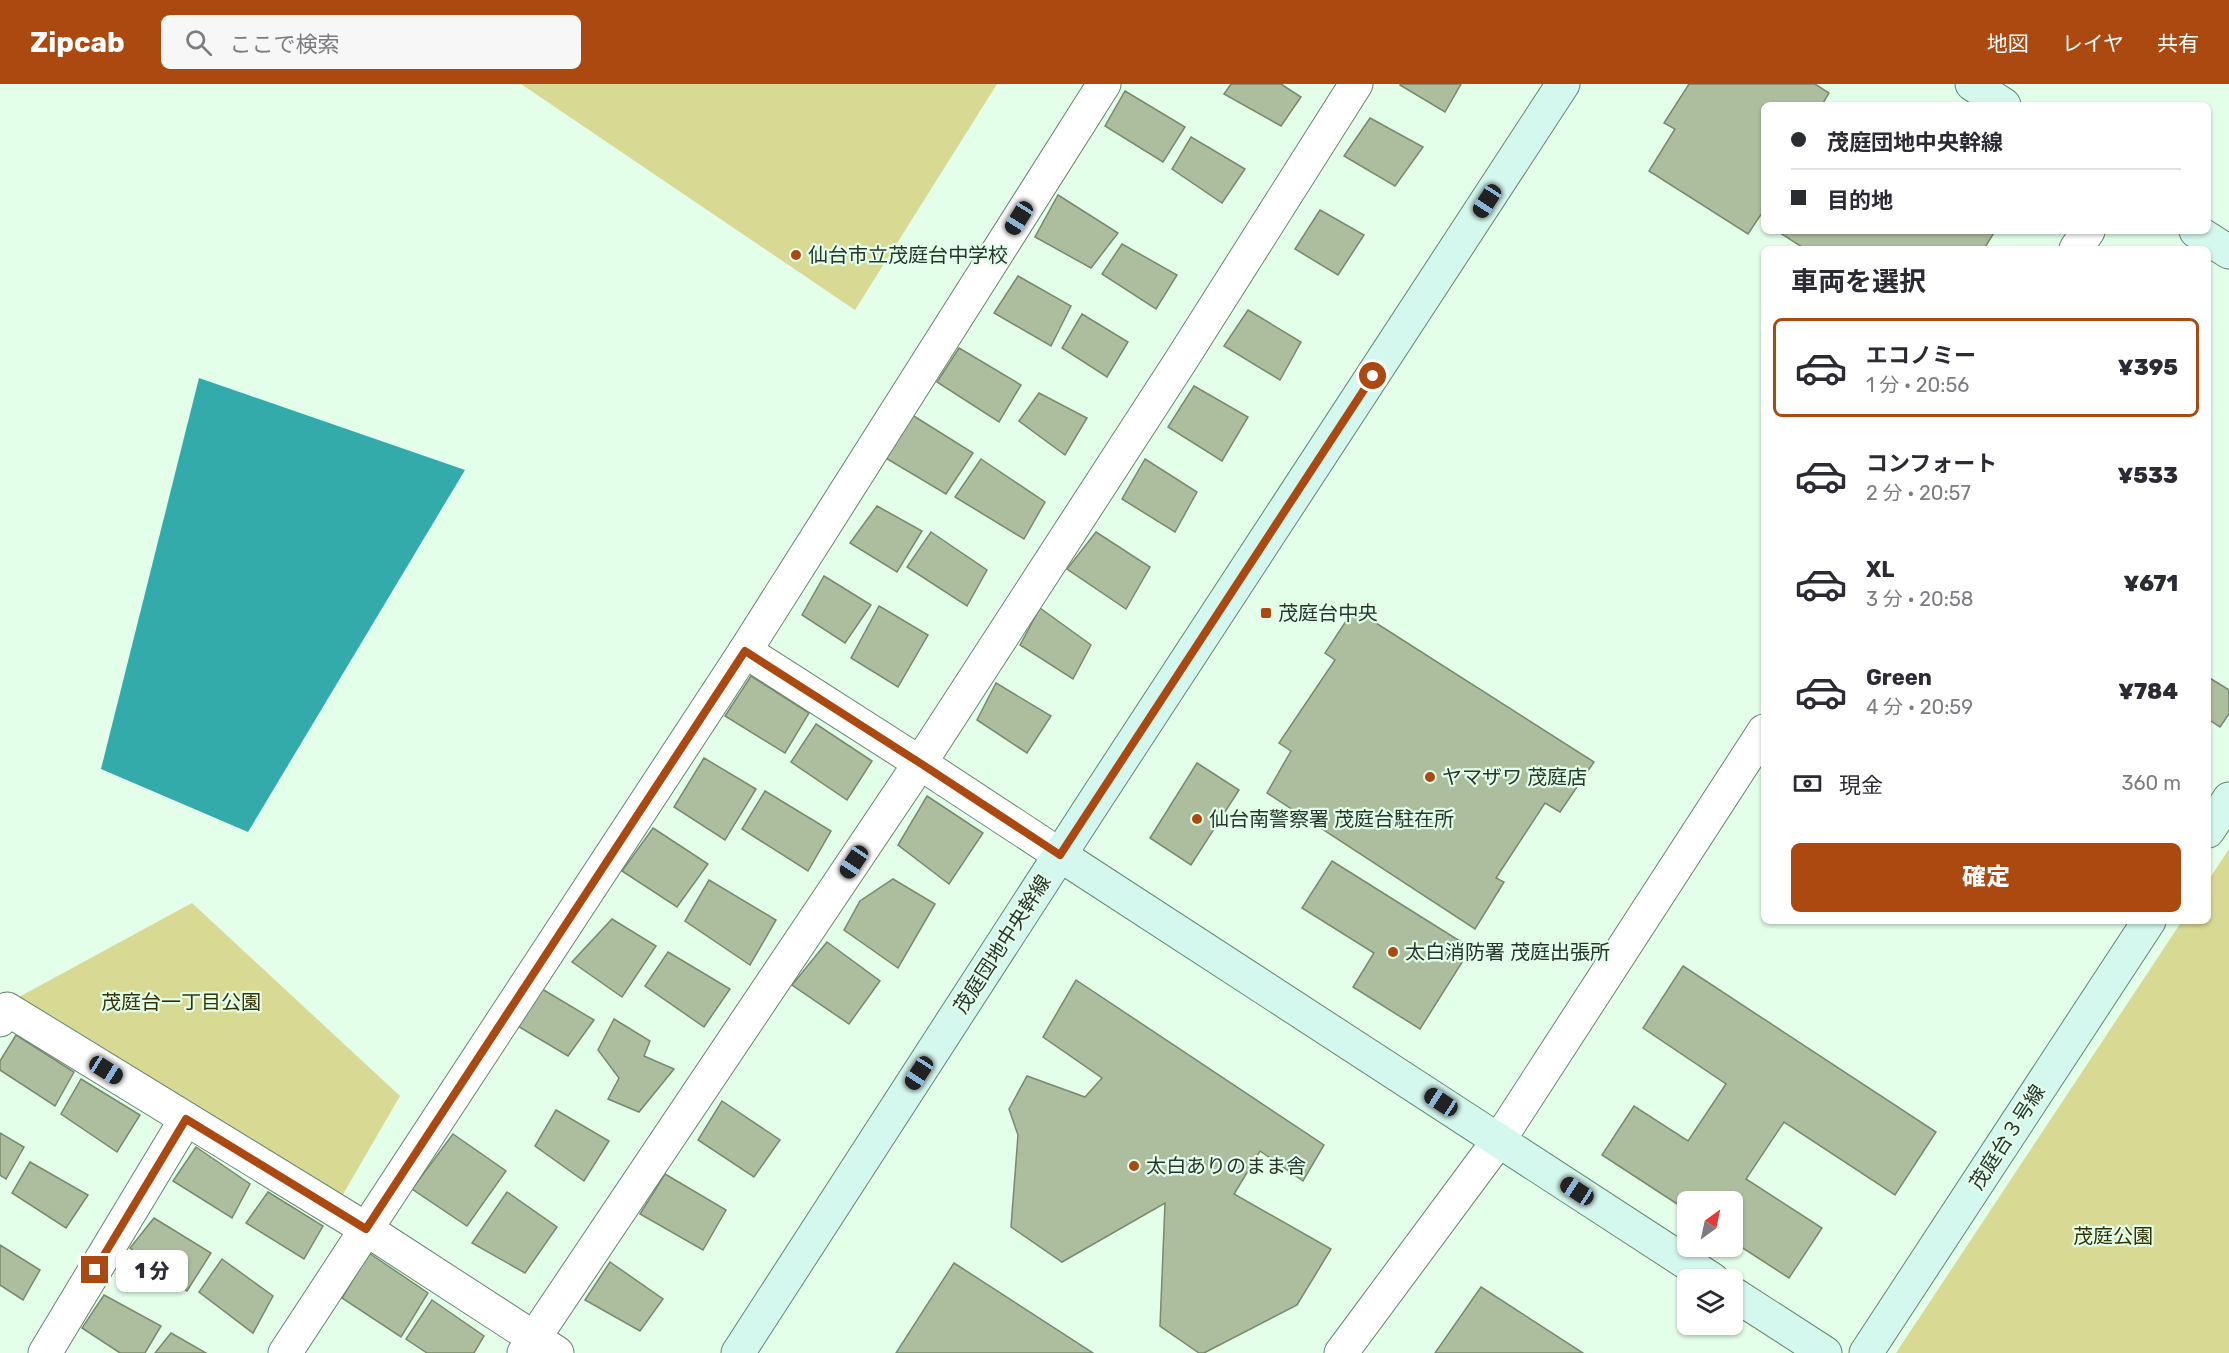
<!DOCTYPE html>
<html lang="ja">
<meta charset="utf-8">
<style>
:root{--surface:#fff;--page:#f7f7f7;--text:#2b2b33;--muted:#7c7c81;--line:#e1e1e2;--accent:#ac4911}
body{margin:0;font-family:Rubik,"Noto Sans JP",sans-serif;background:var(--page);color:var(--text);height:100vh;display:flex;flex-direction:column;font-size:22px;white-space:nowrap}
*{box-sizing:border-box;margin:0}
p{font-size:20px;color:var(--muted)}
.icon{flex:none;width:33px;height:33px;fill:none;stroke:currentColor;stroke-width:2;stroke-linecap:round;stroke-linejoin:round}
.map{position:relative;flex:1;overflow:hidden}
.details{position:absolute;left:1761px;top:162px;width:450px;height:678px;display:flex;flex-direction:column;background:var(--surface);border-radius:9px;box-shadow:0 2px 4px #0004}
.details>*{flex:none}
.top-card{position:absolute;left:1761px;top:18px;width:450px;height:132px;border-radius:9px;box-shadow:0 2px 4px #0004;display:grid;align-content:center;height:132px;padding:0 30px;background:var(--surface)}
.needle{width:39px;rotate:33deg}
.fabs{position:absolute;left:1677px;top:1107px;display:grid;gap:12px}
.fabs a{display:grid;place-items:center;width:66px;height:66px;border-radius:9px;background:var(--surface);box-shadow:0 2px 4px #0004;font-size:30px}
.end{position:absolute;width:27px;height:27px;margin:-14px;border:8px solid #ac4911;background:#fff;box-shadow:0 0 0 3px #fff}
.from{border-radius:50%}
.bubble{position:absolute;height:42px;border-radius:9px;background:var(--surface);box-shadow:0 2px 4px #0004;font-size:20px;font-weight:800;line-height:42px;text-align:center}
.car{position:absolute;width:18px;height:36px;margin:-18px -9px;border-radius:8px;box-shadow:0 0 4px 2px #0007;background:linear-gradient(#222 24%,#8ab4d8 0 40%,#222 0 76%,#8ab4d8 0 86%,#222 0)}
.top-card b{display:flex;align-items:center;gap:21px;height:57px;font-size:22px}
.top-card b+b{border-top:2px solid var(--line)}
.top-card i{width:15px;height:15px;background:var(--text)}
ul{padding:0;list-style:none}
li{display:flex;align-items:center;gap:18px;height:99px;margin:0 12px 9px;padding:0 18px;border:3px solid transparent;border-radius:9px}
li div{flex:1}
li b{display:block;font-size:22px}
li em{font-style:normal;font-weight:800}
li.on{border-color:var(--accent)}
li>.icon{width:54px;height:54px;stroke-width:1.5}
h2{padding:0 30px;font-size:27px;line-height:72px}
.pay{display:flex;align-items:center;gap:15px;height:66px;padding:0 30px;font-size:22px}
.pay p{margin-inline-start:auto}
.button{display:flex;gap:12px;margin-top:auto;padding:12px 30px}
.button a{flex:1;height:69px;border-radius:9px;background:var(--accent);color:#fff;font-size:24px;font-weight:800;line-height:69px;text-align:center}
header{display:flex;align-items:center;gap:36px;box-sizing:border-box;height:84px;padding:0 30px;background:var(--accent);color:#fff}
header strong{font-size:28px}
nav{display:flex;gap:33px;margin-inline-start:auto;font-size:21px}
.search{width:420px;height:54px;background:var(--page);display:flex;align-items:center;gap:15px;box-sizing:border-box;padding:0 21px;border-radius:9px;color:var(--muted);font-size:22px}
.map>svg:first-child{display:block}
.green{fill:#d8d992}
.water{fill:#33abab}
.building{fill:#adbe9e;stroke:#798a6b;stroke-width:1.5}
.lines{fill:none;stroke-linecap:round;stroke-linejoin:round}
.street-casing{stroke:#68866f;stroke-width:35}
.secondary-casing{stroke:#68866f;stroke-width:35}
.street{stroke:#fff;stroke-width:33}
.secondary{stroke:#d4f7ee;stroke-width:33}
.route{stroke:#ac4911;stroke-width:8}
.poi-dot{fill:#ac4911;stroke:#e3fee9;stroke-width:2}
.labels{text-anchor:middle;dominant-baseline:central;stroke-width:4.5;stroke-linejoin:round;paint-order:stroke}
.poi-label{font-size:20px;fill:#28352b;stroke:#e3fee9;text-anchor:start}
.street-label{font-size:20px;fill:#28352b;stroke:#e3fee9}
.park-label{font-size:20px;fill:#343305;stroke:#e3fee9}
</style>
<header>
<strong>Zipcab</strong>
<div class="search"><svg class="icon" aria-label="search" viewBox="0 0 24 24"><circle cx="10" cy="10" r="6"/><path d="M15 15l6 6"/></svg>ここで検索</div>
<nav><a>地図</a><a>レイヤ</a><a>共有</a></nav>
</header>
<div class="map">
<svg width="2229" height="1269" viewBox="0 0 2229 1269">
<rect width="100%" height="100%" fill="#e3fee9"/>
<!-- green -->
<g class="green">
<polygon points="521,0 997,0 855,226"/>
<polygon points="2229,765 2229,1269 1896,1269 2182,837 2208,837 2208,797"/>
<polygon points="192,819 400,1012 342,1112 19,913"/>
</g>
<!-- water -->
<polygon class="water" points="199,294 465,386 248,748 101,685"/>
<!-- building -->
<g class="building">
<polygon points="1231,0 1281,0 1301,13 1281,42 1224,10"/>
<polygon points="1401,0 1461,0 1445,28 1400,1"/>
<polygon points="1689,0 1815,0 1829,9 1822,21 1764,21 1764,126 1748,150 1649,87 1675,45 1664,39"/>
<polygon points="1125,7 1185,43 1163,78 1105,42"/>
<polygon points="1370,34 1423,63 1395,102 1344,72"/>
<polygon points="1191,53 1245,85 1222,119 1172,85"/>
<polygon points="1058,111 1118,149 1091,184 1035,153"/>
<polygon points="1320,126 1364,151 1338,191 1295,165"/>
<polygon points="1777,147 1995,147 1984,165 1805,165"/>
<polygon points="1122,160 1177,191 1156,225 1102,190"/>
<polygon points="1018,192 1071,222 1051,262 994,229"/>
<polygon points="1248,226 1301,258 1280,296 1224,262"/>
<polygon points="1082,230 1128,258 1107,293 1062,264"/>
<polygon points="959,264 1021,301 999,338 937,298"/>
<polygon points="1194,302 1248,333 1222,377 1168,343"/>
<polygon points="1039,309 1087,334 1065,371 1019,337"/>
<polygon points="909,329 973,369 946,410 884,373"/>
<polygon points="981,375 1045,418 1024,455 955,413"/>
<polygon points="1145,375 1197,408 1175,448 1122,415"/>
<polygon points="877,422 922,447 897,488 850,459"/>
<polygon points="931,448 987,486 967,522 907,483"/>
<polygon points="1096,448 1150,483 1126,525 1067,485"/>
<polygon points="824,492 871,521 845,559 802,531"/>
<polygon points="879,522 928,551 898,603 851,574"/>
<polygon points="1040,524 1091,561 1073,595 1020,561"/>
<polygon points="1354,525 1594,678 1560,728 1545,719 1496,794 1504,798 1475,845 1267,709 1291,667 1279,659 1335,576 1325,569"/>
<polygon points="751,592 809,629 785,669 725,632"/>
<polygon points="2208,593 2229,606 2229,630 2220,643 2208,635"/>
<polygon points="996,599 1051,632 1027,669 977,636"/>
<polygon points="816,640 872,677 847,716 791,678"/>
<polygon points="704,674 756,705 725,756 674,723"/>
<polygon points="1197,679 1239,706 1191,781 1150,754"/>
<polygon points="765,707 831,747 808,787 742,745"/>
<polygon points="927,712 983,749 949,800 898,761"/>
<polygon points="653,744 708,780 677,823 622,787"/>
<polygon points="1332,777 1471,864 1420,945 1353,903 1374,869 1302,824"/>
<polygon points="893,795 935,820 898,884 844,846 860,817"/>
<polygon points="709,796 776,836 750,881 685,837"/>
<polygon points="612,835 656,862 622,913 572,878"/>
<polygon points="827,858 880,897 849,940 792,901"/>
<polygon points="668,868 730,905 704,943 645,902"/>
<polygon points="1683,882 1936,1048 1895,1111 1784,1038 1746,1095 1822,1144 1789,1194 1732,1157 1732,1118 1688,1118 1688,1127 1602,1071 1634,1022 1688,1057 1726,1000 1643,944"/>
<polygon points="1076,896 1324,1061 1303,1097 1260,1067 1234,1110 1331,1165 1297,1221 1204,1269 1199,1269 1160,1242 1165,1119 1062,1178 1011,1143 1018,1051 1009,1025 1027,992 1085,1013 1102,994 1043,953"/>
<polygon points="542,905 594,936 568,972 516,941"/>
<polygon points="614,935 650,957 644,972 674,985 639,1028 608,1015 619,994 598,966"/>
<polygon points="16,951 74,988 55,1022 0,986 0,977"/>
<polygon points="81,995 140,1031 117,1068 61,1030"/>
<polygon points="722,1017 780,1056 754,1093 698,1056"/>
<polygon points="556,1026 609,1057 584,1097 535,1062"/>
<polygon points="0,1049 24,1063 6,1095 0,1091"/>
<polygon points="453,1050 506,1087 467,1142 412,1105"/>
<polygon points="196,1063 250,1100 232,1134 173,1097"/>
<polygon points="30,1078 88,1111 66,1144 12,1109"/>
<polygon points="665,1090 726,1126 703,1166 640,1130"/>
<polygon points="268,1108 323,1142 304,1175 246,1139"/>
<polygon points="507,1108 557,1143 525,1189 472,1159"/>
<polygon points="154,1134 211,1169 187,1207 130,1164"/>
<polygon points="0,1161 40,1186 23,1216 0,1201"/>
<polygon points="369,1169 428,1209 401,1253 342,1214"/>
<polygon points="222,1175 273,1212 253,1249 199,1208"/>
<polygon points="610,1178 663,1215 640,1247 585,1216"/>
<polygon points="954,1179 1093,1269 896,1269"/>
<polygon points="1481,1203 1583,1269 1435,1269"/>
<polygon points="104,1211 161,1242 145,1269 120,1269 82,1244"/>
<polygon points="432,1216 484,1252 474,1269 427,1269 406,1255"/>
<polygon points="171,1249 206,1269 155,1269"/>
</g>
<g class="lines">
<!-- street casing -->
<g class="street-casing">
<g id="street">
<polyline points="2076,165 2088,147"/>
<polyline points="745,567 920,679 1060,771"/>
<polyline points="0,936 7,925 366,1145 557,1269"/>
<polyline points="45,1269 186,1035"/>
<polyline points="285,1269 745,567 1104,0"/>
<polyline points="524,1269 920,679 1180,278 1356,0"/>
<polyline points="1341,1269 1499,1056 1764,647"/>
</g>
</g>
<!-- secondary casing -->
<g class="secondary-casing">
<g id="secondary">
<polyline points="1972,0 2004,21"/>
<polyline points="2196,147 2229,168"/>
<polyline points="2208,747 2229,715"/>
<polyline points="1060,771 1713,1196"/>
<polyline points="1732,1209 1825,1269"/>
<polyline points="738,1269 1096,715 1563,0"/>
<polyline points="1866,1269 2149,837"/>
</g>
</g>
<!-- street -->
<use href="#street" class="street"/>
<!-- secondary -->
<use href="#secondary" class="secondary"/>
</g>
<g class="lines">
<!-- route -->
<polyline class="route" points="95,1186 186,1035 366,1145 745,567 920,679 1060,771 1373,292"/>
</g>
<!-- markers -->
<g class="poi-dot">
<circle cx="796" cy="171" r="6"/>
<rect x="1260" y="523" width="12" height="12" rx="3"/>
<circle cx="1430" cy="693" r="6"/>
<circle cx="1197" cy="735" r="6"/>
<circle cx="1393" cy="868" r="6"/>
<circle cx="1134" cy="1082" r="6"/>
</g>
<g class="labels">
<!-- poi labels -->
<g class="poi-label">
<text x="808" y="171">仙台市立茂庭台中学校</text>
<text x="1278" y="529">茂庭台中央</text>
<text x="1442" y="693">ヤマザワ 茂庭店</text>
<text x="1209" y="735">仙台南警察署 茂庭台駐在所</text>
<text x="1405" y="868">太白消防署 茂庭出張所</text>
<text x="1146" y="1082">太白ありのまま舎</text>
</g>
<!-- street labels -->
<g class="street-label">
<text transform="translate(1002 860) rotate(-57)">茂庭団地中央幹線</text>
<text transform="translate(2007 1053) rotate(-57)">茂庭台３号線</text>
</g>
<!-- park labels -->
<g class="park-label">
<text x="181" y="918">茂庭台一丁目公園</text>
<text x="2113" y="1152">茂庭公園</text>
</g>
</g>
</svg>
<div class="fabs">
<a><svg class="needle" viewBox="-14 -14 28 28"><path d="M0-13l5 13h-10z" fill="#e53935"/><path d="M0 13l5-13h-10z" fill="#7c7c81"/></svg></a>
<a><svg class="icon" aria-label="layers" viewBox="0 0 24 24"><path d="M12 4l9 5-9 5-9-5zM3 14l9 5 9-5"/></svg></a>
</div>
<i class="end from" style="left:1373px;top:292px"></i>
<i class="end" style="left:95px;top:1186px"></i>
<div class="bubble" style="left:116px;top:1166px;width:72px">1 分</div>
<i class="car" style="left:1487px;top:117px;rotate:213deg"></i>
<i class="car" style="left:1019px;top:134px;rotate:212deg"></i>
<i class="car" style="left:854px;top:778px;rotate:214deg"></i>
<i class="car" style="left:106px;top:986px;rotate:122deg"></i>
<i class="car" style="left:919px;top:989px;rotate:213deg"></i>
<i class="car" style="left:1441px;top:1018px;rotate:303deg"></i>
<i class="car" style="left:1577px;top:1107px;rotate:303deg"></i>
<div class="top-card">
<b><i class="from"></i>茂庭団地中央幹線</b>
<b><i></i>目的地</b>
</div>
<section class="details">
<h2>車両を選択</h2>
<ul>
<li class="on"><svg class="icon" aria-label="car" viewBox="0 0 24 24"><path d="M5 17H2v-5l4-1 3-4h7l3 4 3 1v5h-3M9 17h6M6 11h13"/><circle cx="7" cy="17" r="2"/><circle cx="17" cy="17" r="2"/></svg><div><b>エコノミー</b><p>1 分 · 20:56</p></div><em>¥395</em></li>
<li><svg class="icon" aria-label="car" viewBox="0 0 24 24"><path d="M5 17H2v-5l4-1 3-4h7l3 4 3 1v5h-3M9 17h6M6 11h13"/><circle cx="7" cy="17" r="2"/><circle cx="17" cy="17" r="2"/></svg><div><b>コンフォート</b><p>2 分 · 20:57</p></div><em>¥533</em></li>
<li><svg class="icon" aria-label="car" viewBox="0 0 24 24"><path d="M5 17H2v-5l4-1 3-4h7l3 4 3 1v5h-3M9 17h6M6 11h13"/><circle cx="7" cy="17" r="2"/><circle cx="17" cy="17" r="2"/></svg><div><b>XL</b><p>3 分 · 20:58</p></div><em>¥671</em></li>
<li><svg class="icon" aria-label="car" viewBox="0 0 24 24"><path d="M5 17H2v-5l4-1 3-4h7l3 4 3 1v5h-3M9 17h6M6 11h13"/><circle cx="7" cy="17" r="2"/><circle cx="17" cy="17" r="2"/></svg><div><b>Green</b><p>4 分 · 20:59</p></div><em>¥784</em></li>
</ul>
<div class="pay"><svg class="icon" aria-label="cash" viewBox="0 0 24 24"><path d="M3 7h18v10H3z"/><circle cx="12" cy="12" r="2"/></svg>現金<p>360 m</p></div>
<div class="button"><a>確定</a></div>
</section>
</div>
